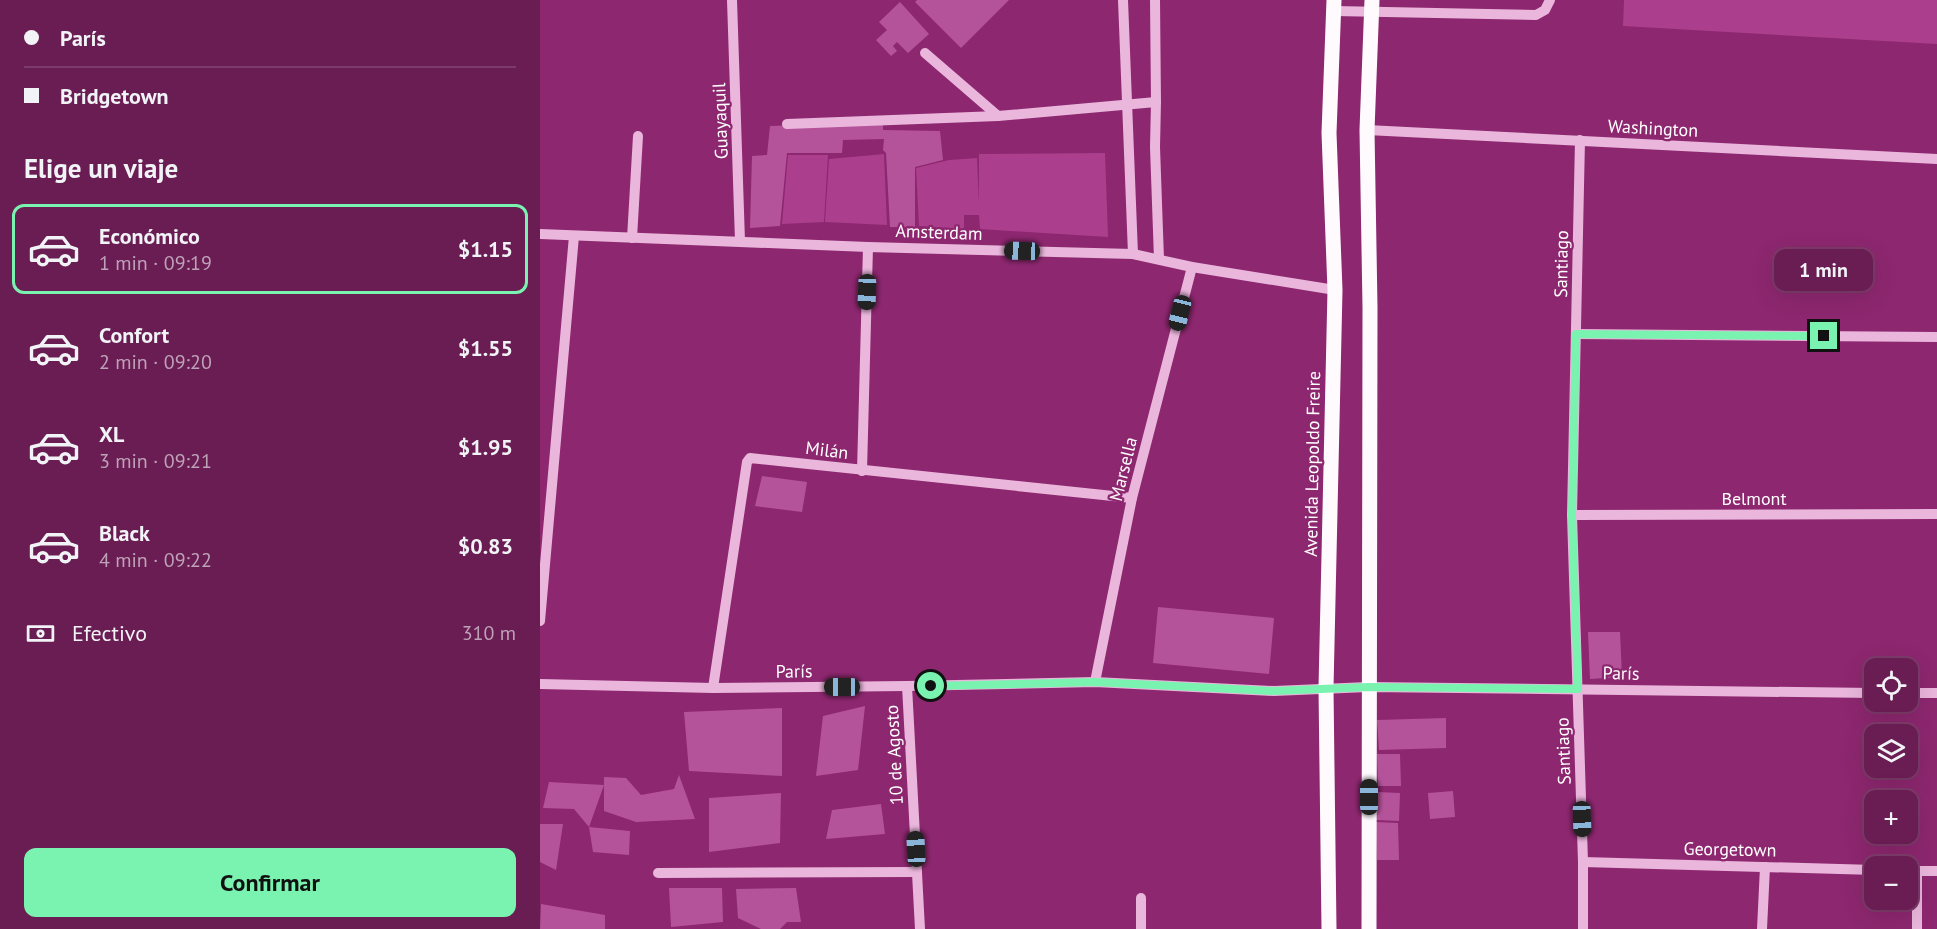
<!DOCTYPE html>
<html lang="es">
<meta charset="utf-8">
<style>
:root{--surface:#6a1d53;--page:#6f265a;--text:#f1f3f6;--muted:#bea2b8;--line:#7d3b6a;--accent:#7bf3b0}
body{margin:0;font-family:"PT Sans",sans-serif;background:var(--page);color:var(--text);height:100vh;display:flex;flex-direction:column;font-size:22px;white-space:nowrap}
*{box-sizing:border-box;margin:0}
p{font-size:20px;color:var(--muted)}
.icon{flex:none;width:33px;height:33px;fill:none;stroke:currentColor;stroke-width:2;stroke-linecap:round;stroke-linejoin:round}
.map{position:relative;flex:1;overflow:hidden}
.panel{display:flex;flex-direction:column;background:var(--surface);width:540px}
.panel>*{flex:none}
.hud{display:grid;align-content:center;height:132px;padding:0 24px;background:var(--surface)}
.tools{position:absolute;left:1324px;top:658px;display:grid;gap:12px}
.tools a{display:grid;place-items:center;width:54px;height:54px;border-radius:12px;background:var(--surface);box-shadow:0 6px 24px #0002,0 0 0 2px var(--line);font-size:30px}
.end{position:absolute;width:27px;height:27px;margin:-14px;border:8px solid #7bf3b0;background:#111;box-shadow:0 0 0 3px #111}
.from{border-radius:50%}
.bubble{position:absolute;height:42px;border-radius:12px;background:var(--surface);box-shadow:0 6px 24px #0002,0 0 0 2px var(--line);font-size:20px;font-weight:700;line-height:42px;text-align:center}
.car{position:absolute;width:18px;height:36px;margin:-18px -9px;border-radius:8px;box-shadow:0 0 4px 2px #0007;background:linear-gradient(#222 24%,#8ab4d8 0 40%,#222 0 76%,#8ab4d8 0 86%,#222 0)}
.hud b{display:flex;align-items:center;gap:21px;height:57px;font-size:22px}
.hud b+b{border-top:2px solid var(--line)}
.hud i{width:15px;height:15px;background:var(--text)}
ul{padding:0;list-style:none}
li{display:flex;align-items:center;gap:18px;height:90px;margin:0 12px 9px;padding:0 12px;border:3px solid transparent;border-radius:12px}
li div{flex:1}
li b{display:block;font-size:22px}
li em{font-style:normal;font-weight:700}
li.on{border-color:var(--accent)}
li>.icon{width:54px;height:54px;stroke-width:1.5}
h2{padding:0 24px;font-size:27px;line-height:72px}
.pay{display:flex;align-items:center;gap:15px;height:66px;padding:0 24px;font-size:22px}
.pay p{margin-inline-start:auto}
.button{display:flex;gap:12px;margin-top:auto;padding:12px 24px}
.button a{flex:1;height:69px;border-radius:12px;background:var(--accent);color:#111;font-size:24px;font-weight:700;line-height:69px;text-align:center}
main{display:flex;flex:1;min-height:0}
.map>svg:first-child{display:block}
.green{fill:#ab3f8d}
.building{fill:#b5539a}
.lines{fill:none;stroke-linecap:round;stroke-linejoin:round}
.minor{stroke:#eab6dc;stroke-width:10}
.major{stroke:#fffafd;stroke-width:15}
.route{stroke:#7bf3b0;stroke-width:8}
.labels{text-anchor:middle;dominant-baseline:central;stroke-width:4.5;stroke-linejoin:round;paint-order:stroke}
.street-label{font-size:18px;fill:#fff;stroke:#8d276f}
</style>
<main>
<section class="panel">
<div class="hud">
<b><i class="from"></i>París</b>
<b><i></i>Bridgetown</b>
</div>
<h2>Elige un viaje</h2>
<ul>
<li class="on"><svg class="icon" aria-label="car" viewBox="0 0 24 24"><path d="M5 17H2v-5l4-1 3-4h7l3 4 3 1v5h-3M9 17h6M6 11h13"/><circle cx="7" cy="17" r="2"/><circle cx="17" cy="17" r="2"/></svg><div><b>Económico</b><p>1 min · 09:19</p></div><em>$1.15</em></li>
<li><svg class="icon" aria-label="car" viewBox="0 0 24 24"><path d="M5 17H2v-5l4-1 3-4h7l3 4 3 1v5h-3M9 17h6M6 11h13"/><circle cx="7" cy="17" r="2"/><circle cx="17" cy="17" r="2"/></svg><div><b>Confort</b><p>2 min · 09:20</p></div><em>$1.55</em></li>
<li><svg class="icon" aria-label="car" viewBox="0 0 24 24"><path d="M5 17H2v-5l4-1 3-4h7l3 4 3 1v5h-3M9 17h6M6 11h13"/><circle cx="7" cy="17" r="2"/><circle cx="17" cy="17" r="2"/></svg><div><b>XL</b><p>3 min · 09:21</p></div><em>$1.95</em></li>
<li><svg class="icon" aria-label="car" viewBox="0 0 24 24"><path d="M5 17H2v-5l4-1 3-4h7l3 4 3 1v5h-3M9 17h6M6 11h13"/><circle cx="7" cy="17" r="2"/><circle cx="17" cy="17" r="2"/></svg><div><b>Black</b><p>4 min · 09:22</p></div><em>$0.83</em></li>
</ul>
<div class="pay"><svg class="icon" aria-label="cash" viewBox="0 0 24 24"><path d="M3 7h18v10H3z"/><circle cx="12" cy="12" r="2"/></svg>Efectivo<p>310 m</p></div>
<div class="button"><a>Confirmar</a></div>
</section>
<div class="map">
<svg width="1397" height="929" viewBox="0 0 1397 929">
<rect width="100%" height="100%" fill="#8d276f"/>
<!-- green -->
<g class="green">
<polygon points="1084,0 1397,0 1397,44 1083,26"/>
<polygon points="565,153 568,237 440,229 439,215 424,215 424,229 379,226 376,168 409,160 437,158 439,204 439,154"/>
<polygon points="344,154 347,225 285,222 289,159"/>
<polygon points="248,155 288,155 284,222 242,224"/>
</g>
<!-- building -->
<g class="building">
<polygon points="377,0 469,0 421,48 375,2"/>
<polygon points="360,2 389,34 368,53 357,42 353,46 357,51 351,56 336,40 347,30 339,22"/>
<polygon points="343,122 343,130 400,131 403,160 375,167 375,227 350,227 346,153 343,150 344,139 303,140 302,153 247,153 240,226 210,228 212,156 227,155 230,126"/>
<polygon points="222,476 267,482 262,512 215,506"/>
<polygon points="618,607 734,618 729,674 613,663"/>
<polygon points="1048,632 1080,632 1082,677 1050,679"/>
<polygon points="325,706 318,770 276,776 283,716"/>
<polygon points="242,708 242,776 149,771 144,712"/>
<polygon points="906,718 906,748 839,750 837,720"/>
<polygon points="837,754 860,754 861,786 838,786"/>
<polygon points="139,775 155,819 96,822 64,811 64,785 49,827 90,831 89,855 53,852 49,827 34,809 3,808 9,782 64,785 64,777 86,778 101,795 134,789"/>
<polygon points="913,791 915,817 890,819 888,793"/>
<polygon points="837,792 860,793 859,821 836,820"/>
<polygon points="241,793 240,843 169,852 169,798"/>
<polygon points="341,804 345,834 286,839 292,810"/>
<polygon points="836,822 858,823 859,860 837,860"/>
<polygon points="0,824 23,824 16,870 0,862"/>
<polygon points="129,888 182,888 183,922 131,927"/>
<polygon points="256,888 261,922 247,922 240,929 221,929 198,918 196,889"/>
<polygon points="1,904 65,915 65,929 0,929"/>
</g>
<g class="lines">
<!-- minor -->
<g class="minor">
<polyline points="192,0 200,241"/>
<polyline points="583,0 593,254"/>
<polyline points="615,0 616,102 615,147 619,259"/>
<polyline points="794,11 996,15 1005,10 1010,0"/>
<polyline points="385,53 458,116"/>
<polyline points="247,124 458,116 616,102"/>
<polyline points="827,130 1397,159"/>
<polyline points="1040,140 1032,515 1043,862 1043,929"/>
<polyline points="0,234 328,247 593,254 652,267 795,290"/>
<polyline points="92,238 98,136"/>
<polyline points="1036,334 1397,337"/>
<polyline points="322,471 328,247"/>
<polyline points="1032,515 1397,514"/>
<polyline points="0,621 34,236"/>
<polyline points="555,682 592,498 652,267"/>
<polyline points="0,684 173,688 367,686 555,682 734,691 828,687 1335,693"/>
<polyline points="367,686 380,929"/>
<polyline points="173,688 207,462 210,458 592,498"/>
<polyline points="1368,693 1397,693"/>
<polyline points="1043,862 1335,870"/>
<polyline points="1368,871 1397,871"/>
<polyline points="118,873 377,872"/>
<polyline points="601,929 601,898"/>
<polyline points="1222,929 1225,867"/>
<polyline points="1377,929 1377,871"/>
</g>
<!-- major -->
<g class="major">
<polyline points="789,929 786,688 795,290 789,133 794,0"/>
<polyline points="829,929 830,307 827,130 832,0"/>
</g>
</g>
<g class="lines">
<!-- route -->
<polyline class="route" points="391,686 555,682 734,691 828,687 1038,689 1032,515 1036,334 1284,336"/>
</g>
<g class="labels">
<!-- street labels -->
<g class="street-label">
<text transform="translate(180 121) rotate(-92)">Guayaquil</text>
<text transform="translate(1113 128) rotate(3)">Washington</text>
<text transform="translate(399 232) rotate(2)">Amsterdam</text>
<text transform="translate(1021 264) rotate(-89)">Santiago</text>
<text transform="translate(287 450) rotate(7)">Milán</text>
<text transform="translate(772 464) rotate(-89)">Avenida Leopoldo Freire</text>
<text transform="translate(583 469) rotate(-76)">Marsella</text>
<text x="1214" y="498">Belmont</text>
<text transform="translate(254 671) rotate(-1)">París</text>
<text transform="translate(1081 673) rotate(1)">París</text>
<text transform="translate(1023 751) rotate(-92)">Santiago</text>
<text transform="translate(354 755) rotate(-93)">10 de Agosto</text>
<text transform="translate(1190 849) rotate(1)">Georgetown</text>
</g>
</g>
</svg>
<div class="tools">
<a><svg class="icon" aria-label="locate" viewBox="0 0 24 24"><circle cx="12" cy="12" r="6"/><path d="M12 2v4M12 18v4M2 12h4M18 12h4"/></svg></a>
<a><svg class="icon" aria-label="layers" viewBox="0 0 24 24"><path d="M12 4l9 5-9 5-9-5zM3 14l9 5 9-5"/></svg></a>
<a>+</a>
<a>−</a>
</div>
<i class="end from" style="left:391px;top:686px"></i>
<i class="end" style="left:1284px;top:336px"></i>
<div class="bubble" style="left:1234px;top:249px;width:99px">1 min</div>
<i class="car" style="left:482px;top:251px;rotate:272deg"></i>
<i class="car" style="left:327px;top:292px;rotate:182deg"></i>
<i class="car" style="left:640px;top:313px;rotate:194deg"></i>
<i class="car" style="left:302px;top:687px;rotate:270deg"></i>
<i class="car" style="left:829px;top:797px;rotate:0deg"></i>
<i class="car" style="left:1042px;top:819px;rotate:178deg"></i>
<i class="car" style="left:376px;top:849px;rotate:357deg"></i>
</div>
</main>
